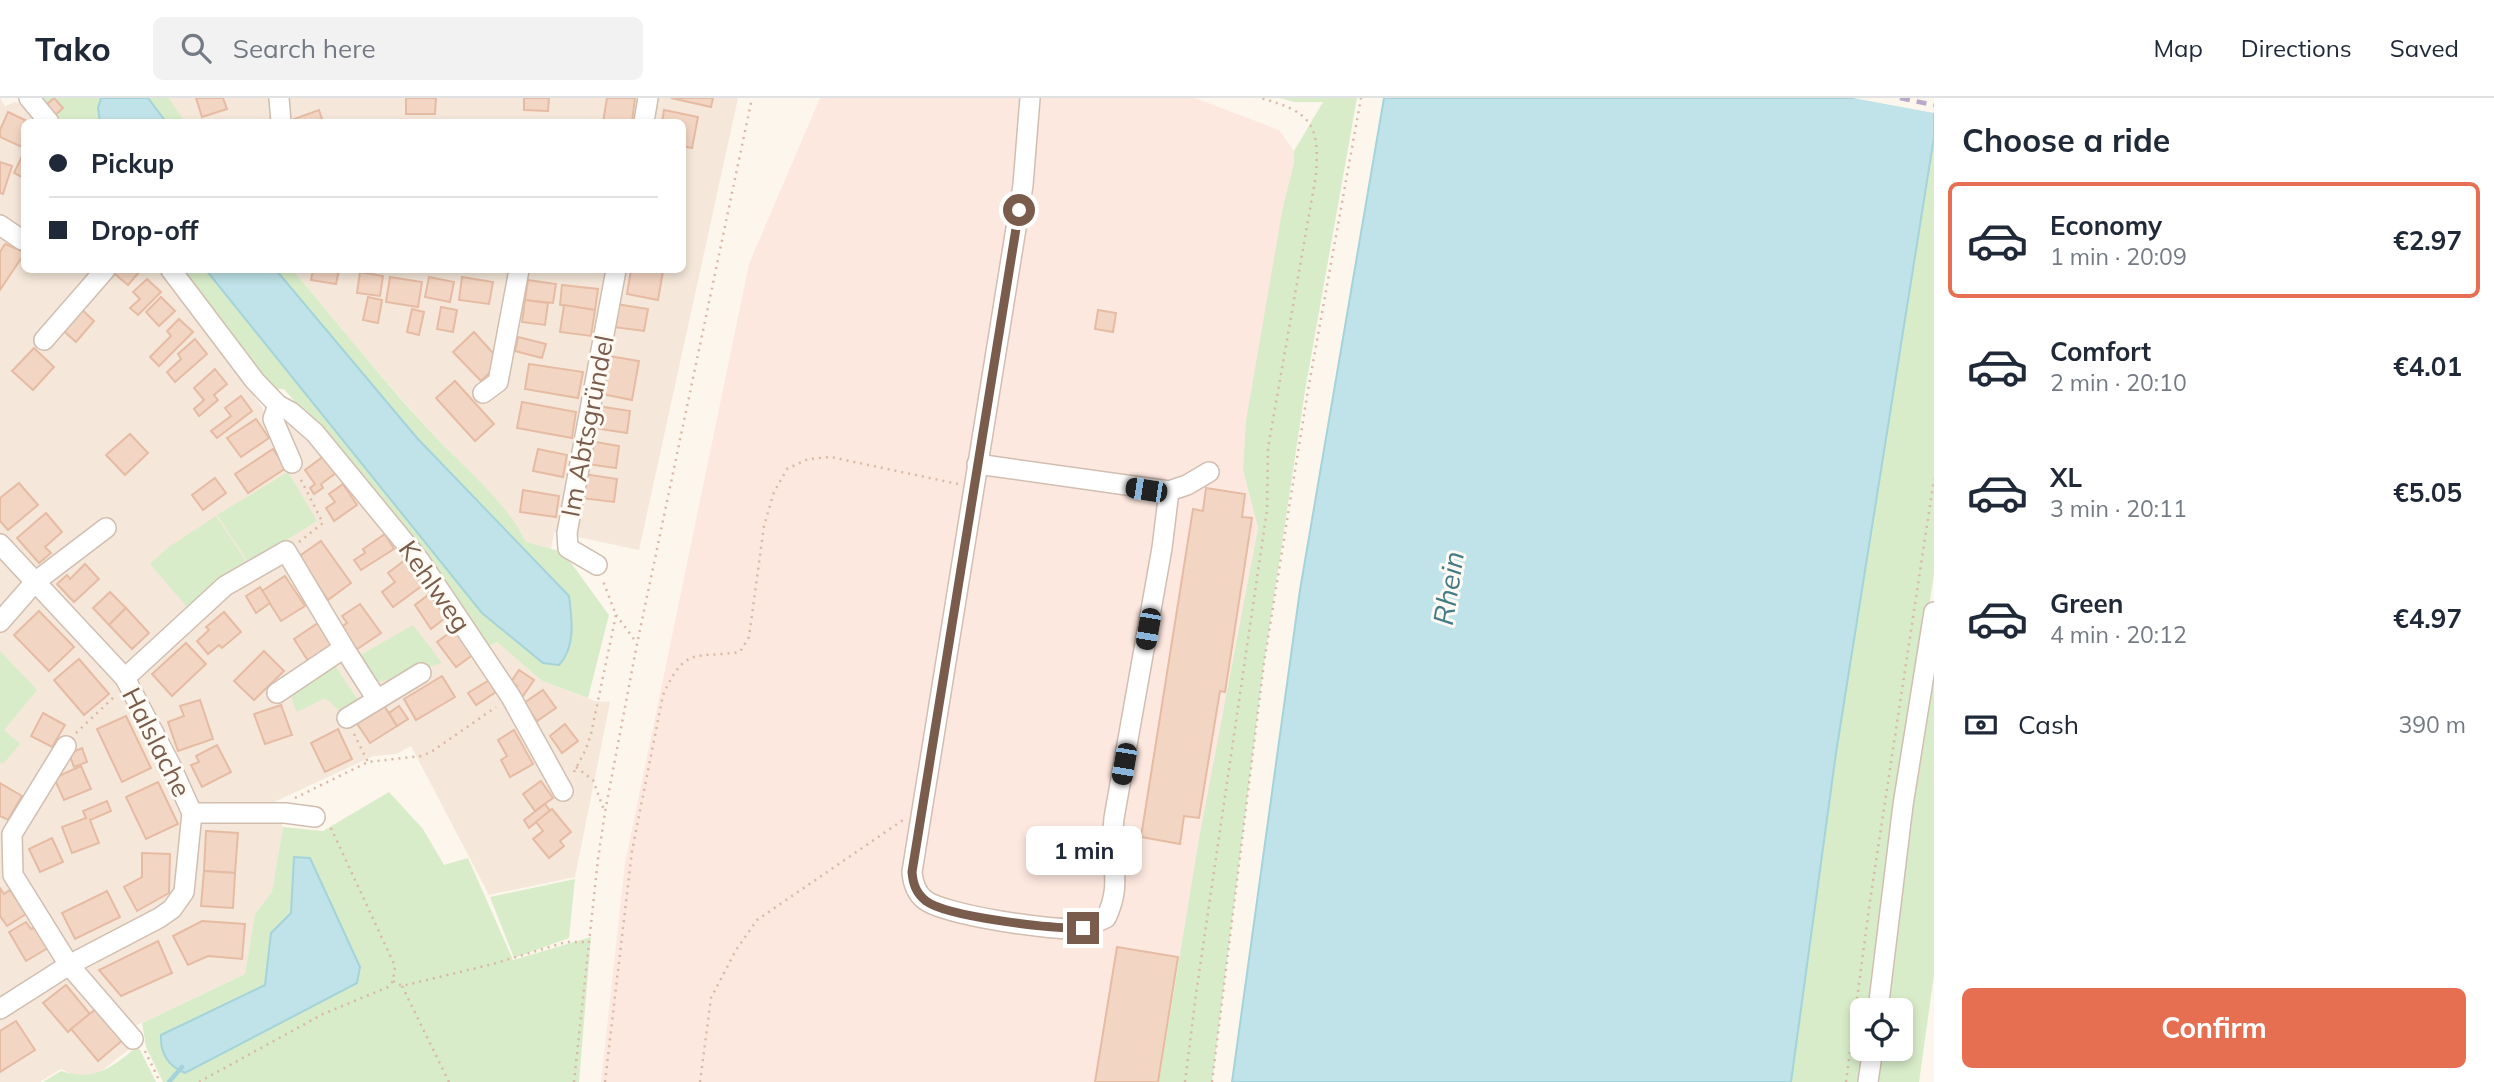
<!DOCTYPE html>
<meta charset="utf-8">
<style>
:root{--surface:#fff;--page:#f2f2f3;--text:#1f2937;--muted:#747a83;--line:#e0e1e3;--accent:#e76f51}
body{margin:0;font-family:Mulish,sans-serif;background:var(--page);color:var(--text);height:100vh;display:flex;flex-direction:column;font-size:26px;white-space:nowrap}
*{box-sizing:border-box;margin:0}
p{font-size:23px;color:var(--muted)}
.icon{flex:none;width:38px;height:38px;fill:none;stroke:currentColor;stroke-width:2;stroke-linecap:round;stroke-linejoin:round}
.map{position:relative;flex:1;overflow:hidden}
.drawer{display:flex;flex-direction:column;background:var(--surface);width:560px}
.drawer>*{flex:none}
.guide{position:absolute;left:21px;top:21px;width:665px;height:154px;border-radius:10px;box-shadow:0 4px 10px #0003;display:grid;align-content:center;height:154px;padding:0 28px;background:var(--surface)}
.fabs{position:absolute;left:1850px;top:900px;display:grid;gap:14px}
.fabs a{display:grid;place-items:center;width:63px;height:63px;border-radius:10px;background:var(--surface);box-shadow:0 4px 10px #0003;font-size:35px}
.end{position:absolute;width:32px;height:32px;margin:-16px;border:9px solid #7a5c4d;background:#fff;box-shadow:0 0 0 4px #fff}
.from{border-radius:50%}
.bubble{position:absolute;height:49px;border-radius:10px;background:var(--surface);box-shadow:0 4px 10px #0003;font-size:23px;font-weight:700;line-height:49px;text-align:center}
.car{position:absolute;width:21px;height:42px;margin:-21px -10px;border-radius:9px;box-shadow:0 0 5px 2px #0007;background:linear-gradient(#222 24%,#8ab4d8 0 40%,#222 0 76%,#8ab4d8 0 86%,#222 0)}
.guide b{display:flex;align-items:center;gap:24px;height:66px;font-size:26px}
.guide b+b{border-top:2px solid var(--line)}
.guide i{width:18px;height:18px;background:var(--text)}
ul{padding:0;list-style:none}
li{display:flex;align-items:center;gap:21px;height:116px;margin:0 14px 10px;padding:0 14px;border:4px solid transparent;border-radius:10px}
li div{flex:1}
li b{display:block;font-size:26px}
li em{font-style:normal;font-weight:700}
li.selected{border-color:var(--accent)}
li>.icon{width:63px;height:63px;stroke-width:1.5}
h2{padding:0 28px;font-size:32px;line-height:84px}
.pay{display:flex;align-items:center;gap:18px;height:77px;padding:0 28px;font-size:26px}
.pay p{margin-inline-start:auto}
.button{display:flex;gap:14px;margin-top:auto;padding:14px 28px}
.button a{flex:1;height:80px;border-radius:10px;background:var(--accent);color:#fff;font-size:28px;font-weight:700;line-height:80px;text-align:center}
header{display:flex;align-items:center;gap:42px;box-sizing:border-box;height:98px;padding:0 35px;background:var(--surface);border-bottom:2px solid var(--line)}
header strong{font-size:33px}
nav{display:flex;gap:38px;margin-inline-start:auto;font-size:24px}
.search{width:490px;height:63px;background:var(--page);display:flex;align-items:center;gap:18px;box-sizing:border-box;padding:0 24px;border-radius:10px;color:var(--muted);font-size:26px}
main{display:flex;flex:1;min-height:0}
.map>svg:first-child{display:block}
.residential{fill:#f5e8da}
.commercial{fill:#fde8e0}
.green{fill:#d8ecc9}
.water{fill:#bfe3e8;stroke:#a5d3da;stroke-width:2}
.pier{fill:#fdf6ec}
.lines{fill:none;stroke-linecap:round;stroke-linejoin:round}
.stream{stroke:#a5d3da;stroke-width:4.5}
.building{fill:#f3d5c3;stroke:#e6bba3;stroke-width:2}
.minor-casing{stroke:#d1beb0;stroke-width:22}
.path{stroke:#d9b8a5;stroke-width:2.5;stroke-dasharray:2 5;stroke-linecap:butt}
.minor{stroke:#fff;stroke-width:19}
.rail{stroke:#b9a8c9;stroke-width:4.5;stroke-dasharray:10 7;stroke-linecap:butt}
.route{stroke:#7a5c4d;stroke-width:9}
.labels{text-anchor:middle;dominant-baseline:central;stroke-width:6;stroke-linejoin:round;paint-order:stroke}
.street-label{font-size:26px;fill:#7a5c4d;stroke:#fffaf3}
.water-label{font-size:28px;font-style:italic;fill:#437c86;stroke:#fffaf3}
</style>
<header>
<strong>Tako</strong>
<div class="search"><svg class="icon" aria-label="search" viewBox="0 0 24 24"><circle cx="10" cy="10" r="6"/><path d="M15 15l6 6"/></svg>Search here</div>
<nav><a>Map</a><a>Directions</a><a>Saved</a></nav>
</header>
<main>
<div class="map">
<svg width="1934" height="984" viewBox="0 0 1934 984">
<rect width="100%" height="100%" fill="#fdf6ec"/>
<!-- residential -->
<g class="residential">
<polygon points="0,0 5,8 15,4 26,8 41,24 24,24 24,172 162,172 262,309 272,332 294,323 427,484 478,556 497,544 542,583 595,603 610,604 575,779 489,797 411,648 396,656 373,658 272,705 283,729 272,795 255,816 245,876 135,928 133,948 95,978 75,978 61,971 40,984 0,984"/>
<polygon points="169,0 738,0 639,452 554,434 551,451 526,444 521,434 480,384 429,332 362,256 293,172 682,172 682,24 185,24"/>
</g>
<!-- commercial -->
<polygon class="commercial" points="820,0 1195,0 1279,32 1294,53 1294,65 1283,108 1243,372 1258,430 1199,740 1159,984 601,984 625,765 749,166"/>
<!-- green -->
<g class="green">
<polygon points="43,0 169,0 185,24 63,24"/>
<polygon points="1280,0 1357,0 1305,293 1264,565 1212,984 1159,984 1199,740 1258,430 1243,372 1246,323 1283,108 1294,65 1294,53 1323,4 1294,4"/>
<polygon points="1934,39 1934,475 1870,912 1862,912 1862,950 1865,950 1861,984 1791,984 1836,655"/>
<path d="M180,172H293C337,225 381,280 428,331C458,364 507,404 526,444L563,454L609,517L588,600L542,583L497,544L488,549L422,452L284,291H274Z"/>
<polygon points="288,374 317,423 249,465 217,417"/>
<polygon points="216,418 247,465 215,485 187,509 150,466 169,449"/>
<polygon points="413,527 442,565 376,585 357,559"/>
<polygon points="1934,546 1934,877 1919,984 1873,984 1877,950 1900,950 1900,912 1882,912"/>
<polygon points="0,553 37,592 4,632 20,646 3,666 0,664"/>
<polygon points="333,565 358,602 340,613 325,600 297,614 292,603 293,590"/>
<polygon points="389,694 423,731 444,767 468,760 513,862 591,839 579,984 163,984 146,949 142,925 245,876 255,816 272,794 283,729 323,733"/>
<polygon points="575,781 569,840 514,860 490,799"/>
<path d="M138,948L156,984H43L61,973C96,984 112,969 138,948Z"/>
</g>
<!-- water -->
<g class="water">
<polygon points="101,0 148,0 166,24 100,24 98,10"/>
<polygon points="1384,0 1934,0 1934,39 1836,655 1791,984 1232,984 1300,492"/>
<path d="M206,172H276L417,340L569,498C572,521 576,549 559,567L543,565L482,515Z"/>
<path d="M294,759L310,760L360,869L357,885L185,975C168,968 160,955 161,937L265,887L271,835L291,815Z"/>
</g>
<!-- pier -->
<polygon class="pier" points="1853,0 1934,0 1934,15"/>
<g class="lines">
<!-- stream -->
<polyline class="stream" points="169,984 182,969"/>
</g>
<!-- building -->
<g class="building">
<polygon points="54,0 63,10 54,18 45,8"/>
<polygon points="196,0 223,0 227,11 202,19"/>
<polygon points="406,0 436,0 435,16 406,16"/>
<polygon points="524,0 549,0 548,13 524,12"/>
<polygon points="607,0 635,0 632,24 603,24"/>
<polygon points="671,0 713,0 711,9"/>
<polygon points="319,12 323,24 295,24 294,21"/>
<polygon points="664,12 698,19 692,50 682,48 682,24 662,24"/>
<polygon points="8,14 29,24 24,24 24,50 0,39 0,32"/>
<polygon points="23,56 24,57 24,80 14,75"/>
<polygon points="0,64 12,68 3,96 0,95"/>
<polygon points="5,146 24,154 24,156 0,192 0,154"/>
<polygon points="110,172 141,172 128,187"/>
<polygon points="313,172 339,172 336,186 311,182"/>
<polygon points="631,172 663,173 658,202 627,196"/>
<polygon points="360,174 383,178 380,198 357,195"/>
<polygon points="390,179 422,184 418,209 386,204"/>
<polygon points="429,179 454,184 450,204 425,199"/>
<polygon points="462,179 493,184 489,206 459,202"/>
<polygon points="147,181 161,194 138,217 130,210 140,201 133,194"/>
<polygon points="528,182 556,186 553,205 525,202"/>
<polygon points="562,187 598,191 595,212 560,207"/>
<polygon points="161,199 175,213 159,228 146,214"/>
<polygon points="368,199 382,202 378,225 363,222"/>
<polygon points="525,202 548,205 545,227 522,224"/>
<polygon points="76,206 94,223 76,244 57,227"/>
<polygon points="616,206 648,211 644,233 613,229"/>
<polygon points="564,207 595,212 591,238 560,234"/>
<polygon points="441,209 457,212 453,234 437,231"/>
<polygon points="412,211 424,214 419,237 407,234"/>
<polygon points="1098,212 1116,215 1113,234 1095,231"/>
<polygon points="179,221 193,234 159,268 150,259 171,238 167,233"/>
<polygon points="474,234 501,264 481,283 453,254"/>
<polygon points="518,239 546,246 542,260 515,253"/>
<polygon points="195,241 207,256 175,284 167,274 181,261 178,256"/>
<polygon points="34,250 54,269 33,292 12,273"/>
<polygon points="609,258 639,263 632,302 602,296"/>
<polygon points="529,266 583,274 578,300 525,291"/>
<polygon points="215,271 227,286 214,297 218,302 199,318 194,311 204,302 194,290"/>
<polygon points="455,283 494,326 475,343 436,300"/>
<polygon points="241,298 252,313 217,340 211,333 231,318 225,310"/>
<polygon points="522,304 576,314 572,340 517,330"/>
<polygon points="598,308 630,313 627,335 594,330"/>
<polygon points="256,321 269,340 241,359 227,340"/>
<polygon points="130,336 148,355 125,377 106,357"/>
<polygon points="590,343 619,348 616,370 587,366"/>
<polygon points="273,351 286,370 248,395 235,376"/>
<polygon points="538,351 567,357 563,379 533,373"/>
<polygon points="324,358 336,375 321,386 323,390 314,396 310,390 315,386 305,372"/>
<polygon points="584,376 617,381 614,404 581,400"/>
<polygon points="215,380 226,395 203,412 192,397"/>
<polygon points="19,385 38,407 8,432 0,423 0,400"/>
<polygon points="343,386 357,407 334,423 326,410 335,404 329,396"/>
<polygon points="1206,390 1245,396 1242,419 1252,420 1225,594 1220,593 1199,720 1184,718 1180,746 1141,739 1193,411 1203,413"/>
<polygon points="523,392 559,398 556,419 520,414"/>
<polygon points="46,415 62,434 45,449 51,455 39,465 17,440"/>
<polygon points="385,436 394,451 361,472 354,462 365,455 363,451"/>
<polygon points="321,443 351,485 328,502 298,459"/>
<polygon points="405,462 423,487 393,509 382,494 395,484 388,475"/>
<polygon points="85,466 99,481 74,504 57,486 67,477 70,481"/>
<polygon points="285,478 305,508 281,523 262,493"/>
<polygon points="260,489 270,505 256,515 246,498"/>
<polygon points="110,494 126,510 109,527 93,510"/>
<polygon points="432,494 449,517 431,531 415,507"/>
<polygon points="360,506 381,535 356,552 340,530 347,525 342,518"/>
<polygon points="126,510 149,535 132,551 109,527"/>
<polygon points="39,513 74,549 49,573 14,537"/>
<polygon points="224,514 241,534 222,550 219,547 208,556 197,543 209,532 206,529"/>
<polygon points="318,525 335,551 310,566 294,541"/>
<polygon points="455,531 474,556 456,569 437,544"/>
<polygon points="186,545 206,566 172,598 152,576"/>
<polygon points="264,553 284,573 254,602 234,583"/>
<polygon points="79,561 109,596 84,617 54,582"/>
<polygon points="519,572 534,582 523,598 514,592 517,588 511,584"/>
<polygon points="442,578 455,599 416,622 404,601"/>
<polygon points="491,581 499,592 476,607 468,595"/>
<polygon points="543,592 556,610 537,623 524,605"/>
<polygon points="200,602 213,641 178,653 168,624 184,618 180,608"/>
<polygon points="383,606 397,628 370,645 356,624"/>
<polygon points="281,607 292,637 265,646 254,616"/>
<polygon points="399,608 408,621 397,628 389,615"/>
<polygon points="43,615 65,627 52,649 31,638"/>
<polygon points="126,618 151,670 122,684 97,631"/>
<polygon points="565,626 578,643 562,655 550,638"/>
<polygon points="338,631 352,661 325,674 311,645"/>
<polygon points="514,632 533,666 510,679 501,662 507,658 498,642"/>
<polygon points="217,647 231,674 202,689 191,667 199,664 196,658"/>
<polygon points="82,650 87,664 74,669 69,656"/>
<polygon points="81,668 91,691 64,702 54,680"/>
<polygon points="541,683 553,700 535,713 523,696"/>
<polygon points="158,684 178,726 146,741 126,699"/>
<polygon points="0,685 22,698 8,722 0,718"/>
<polygon points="107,703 111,713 90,722 99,745 72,755 62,729 86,720 83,713"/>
<polygon points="545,706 550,713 529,730 524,722"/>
<polygon points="552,711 571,734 560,743 564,748 549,760 533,741 543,733 536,724"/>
<polygon points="206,733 238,735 235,775 204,773"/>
<polygon points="52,740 63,764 40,774 29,751"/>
<polygon points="142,755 170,756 169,795 137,813 124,789 142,779"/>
<polygon points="204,773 235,775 233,810 201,808"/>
<polygon points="0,790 4,796 10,792 26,816 7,828 0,818"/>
<polygon points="107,793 120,819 75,841 62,815"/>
<polygon points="202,823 245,826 242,861 208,858 188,867 173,838"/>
<polygon points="26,824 31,831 36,829 48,850 26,863 9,834"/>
<polygon points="158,843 172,875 121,898 99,872"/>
<polygon points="1117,849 1178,859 1158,984 1095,984"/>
<polygon points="66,887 90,916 68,934 43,905"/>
<polygon points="97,910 124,941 98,963 71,931"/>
<polygon points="16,923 35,952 0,974 0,933"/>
</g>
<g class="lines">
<!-- minor casing -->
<g class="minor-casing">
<g id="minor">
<polyline points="29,0 49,24"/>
<polyline points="279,0 281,24"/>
<path d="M1030,0L1023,87L912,774C913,786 916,795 925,802C945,817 1056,834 1081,830C1089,828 1098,823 1106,820C1118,795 1115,780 1113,754C1112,743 1113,731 1114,720L1162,450L1169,393"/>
<polyline points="644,24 648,0"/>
<polyline points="0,127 22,142 24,139"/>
<polyline points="171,172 255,283 278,307 291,314 315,335 420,463 511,599 563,693"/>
<polyline points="44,242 105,172"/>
<polyline points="483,295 498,284 519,172"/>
<polyline points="278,307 273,321 292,365"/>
<polyline points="977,366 1169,393 1187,387 1209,374"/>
<polyline points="0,446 125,580 170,666 192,715 184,794 172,811 159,820 69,867 0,911"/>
<polyline points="597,467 568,450 567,435 616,172"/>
<polyline points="0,524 35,484 106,430"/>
<polyline points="125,580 225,488 286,453 344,550 376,600"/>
<polyline points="277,595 344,550"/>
<polyline points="347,620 421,575"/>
<polyline points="66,648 12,736 13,777 69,867 133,941"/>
<polyline points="192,715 285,715 315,719"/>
<polyline points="1878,912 1903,707 1934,514"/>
<polyline points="1868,984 1873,950"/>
</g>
</g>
<!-- path -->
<g class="path">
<polyline points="299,444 323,425 300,380"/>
<polyline points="616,517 637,545"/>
<polyline points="76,635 115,598"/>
<polyline points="354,636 368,664"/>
<polyline points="576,669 593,682 604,712"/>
<polyline points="574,674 586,651 591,636 616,517 603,483"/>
<polyline points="295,700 368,664 421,658 431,654 496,609"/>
<polyline points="393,883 402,888 493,866 566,844 588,844"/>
<polyline points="402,888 449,984"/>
<polyline points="145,953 160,984"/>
<polyline points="199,984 323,916 388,889 393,883 395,868 330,728"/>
<polyline points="574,984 598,761 605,714 637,546 752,0"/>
<path d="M605,984L632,753L663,597C686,547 694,561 740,554L749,539L764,428L774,394L787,371L808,361L831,359L958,386"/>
<polyline points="700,984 711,900 736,852 757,822 903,722"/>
<path d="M1185,984L1196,896L1267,412L1268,350L1316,77C1320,25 1310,14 1261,0"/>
<polyline points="1212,984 1264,565 1308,292 1361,0"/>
<polyline points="1846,984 1870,803 1934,381"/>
</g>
<!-- minor -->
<use href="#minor" class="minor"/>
<!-- rail -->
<polyline class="rail" points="1900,0 1934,7"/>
</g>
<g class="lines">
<!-- route -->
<path class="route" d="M1019,112L912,774C913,786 916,795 926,803C947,819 1053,831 1083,830"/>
</g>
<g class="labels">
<!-- street labels -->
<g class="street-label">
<text transform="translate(587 328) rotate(-79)">Im Abtsgründel</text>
<text transform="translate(435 488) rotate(55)">Kehlweg</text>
<text transform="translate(157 644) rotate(63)">Halslache</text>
</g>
<!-- water labels -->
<g class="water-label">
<text transform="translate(1448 490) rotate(-81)">Rhein</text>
</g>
</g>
</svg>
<div class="fabs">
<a><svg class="icon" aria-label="locate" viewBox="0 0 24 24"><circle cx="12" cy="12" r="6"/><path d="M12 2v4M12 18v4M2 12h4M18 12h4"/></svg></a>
</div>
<i class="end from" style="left:1019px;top:112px"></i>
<i class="end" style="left:1083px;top:830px"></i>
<div class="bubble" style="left:1026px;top:728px;width:116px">1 min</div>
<i class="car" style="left:1146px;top:392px;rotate:279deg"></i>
<i class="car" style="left:1148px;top:531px;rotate:190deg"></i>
<i class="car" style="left:1124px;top:666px;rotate:190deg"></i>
<div class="guide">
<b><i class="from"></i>Pickup</b>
<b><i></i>Drop-off</b>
</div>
</div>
<section class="drawer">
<h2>Choose a ride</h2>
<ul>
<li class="selected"><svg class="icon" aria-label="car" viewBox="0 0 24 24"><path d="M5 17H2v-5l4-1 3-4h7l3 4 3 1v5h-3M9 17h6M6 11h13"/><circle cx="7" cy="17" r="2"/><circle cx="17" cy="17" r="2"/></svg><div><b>Economy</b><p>1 min · 20:09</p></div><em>€2.97</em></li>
<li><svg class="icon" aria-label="car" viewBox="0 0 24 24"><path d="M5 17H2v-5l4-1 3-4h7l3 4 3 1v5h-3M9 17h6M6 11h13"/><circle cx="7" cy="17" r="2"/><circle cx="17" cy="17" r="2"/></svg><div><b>Comfort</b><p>2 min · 20:10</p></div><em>€4.01</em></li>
<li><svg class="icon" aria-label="car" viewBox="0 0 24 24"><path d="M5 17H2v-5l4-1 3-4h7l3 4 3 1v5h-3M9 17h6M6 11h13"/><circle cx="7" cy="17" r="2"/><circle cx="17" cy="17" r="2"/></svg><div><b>XL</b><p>3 min · 20:11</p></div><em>€5.05</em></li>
<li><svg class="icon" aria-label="car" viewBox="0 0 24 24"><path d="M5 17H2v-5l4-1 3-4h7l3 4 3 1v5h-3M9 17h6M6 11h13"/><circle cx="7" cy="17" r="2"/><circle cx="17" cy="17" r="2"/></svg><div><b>Green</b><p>4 min · 20:12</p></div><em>€4.97</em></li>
</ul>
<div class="pay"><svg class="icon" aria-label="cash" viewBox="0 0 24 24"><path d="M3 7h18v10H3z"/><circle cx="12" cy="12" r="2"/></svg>Cash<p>390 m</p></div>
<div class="button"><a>Confirm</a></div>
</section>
</main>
